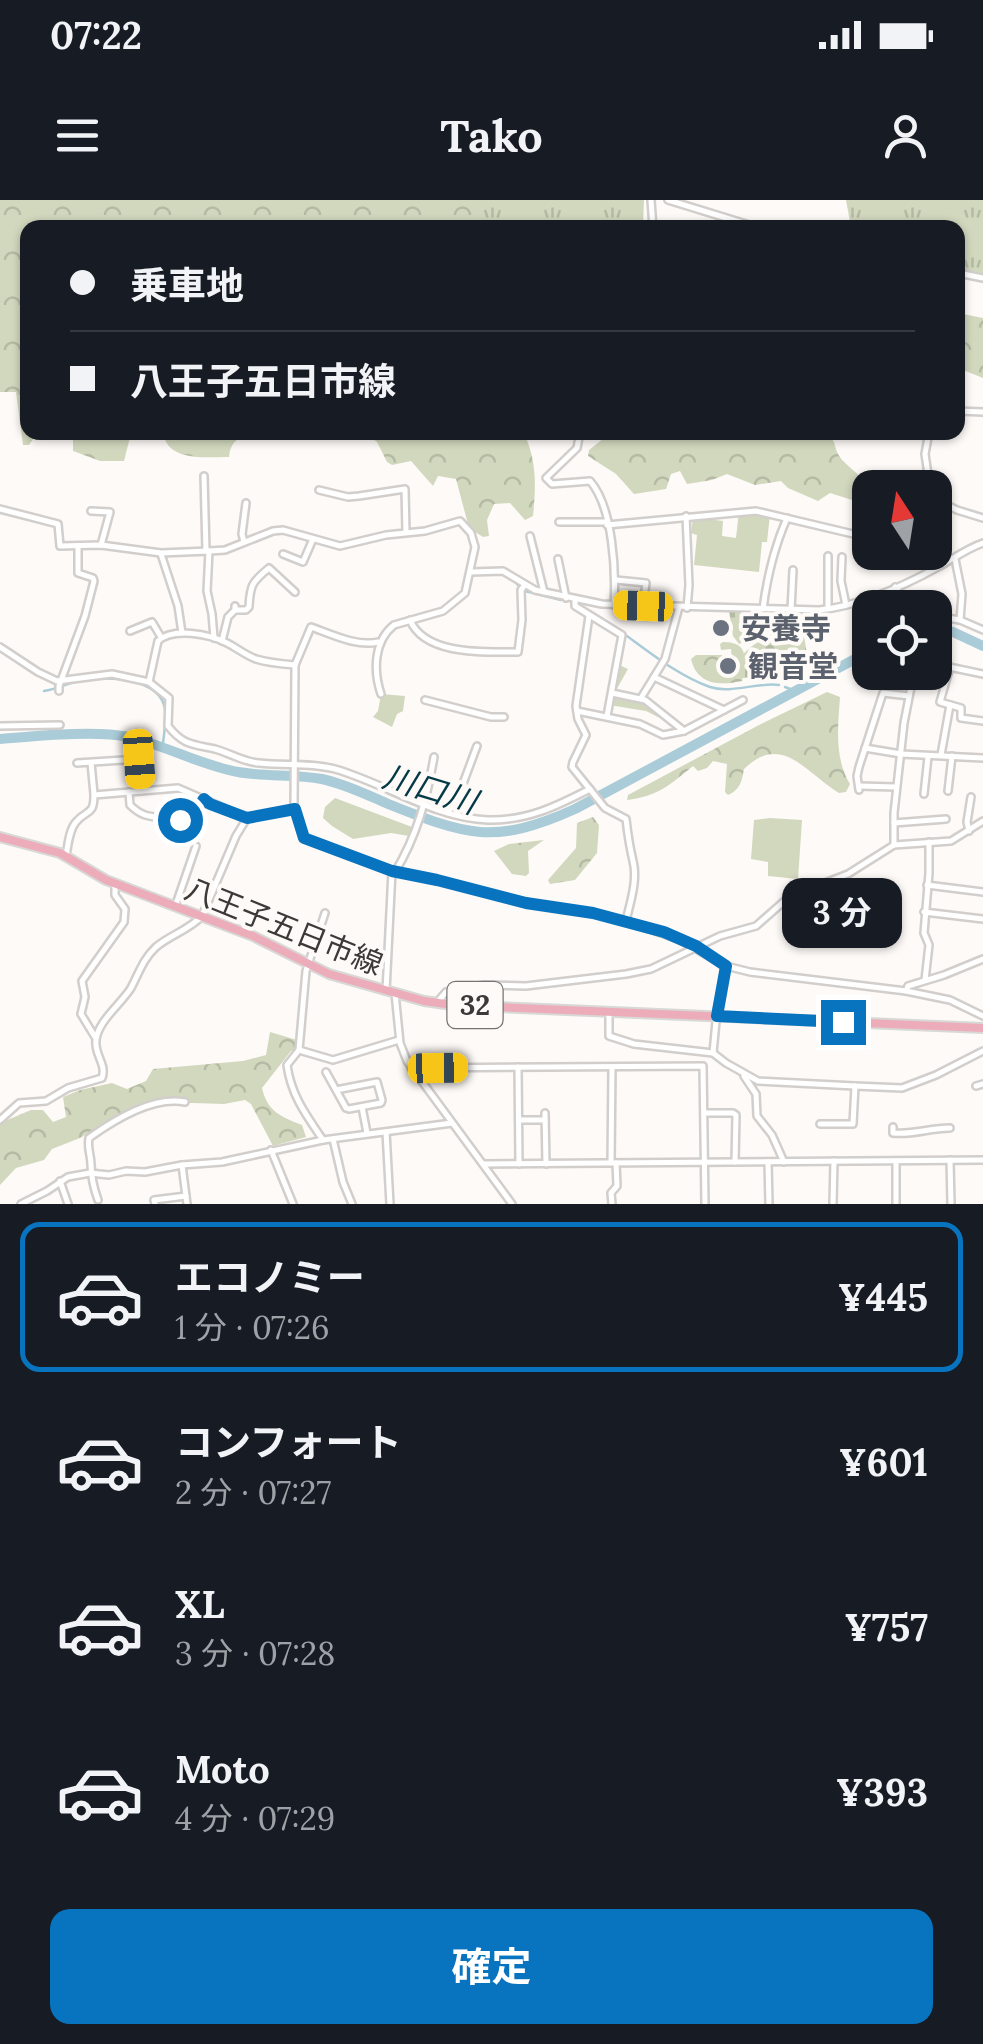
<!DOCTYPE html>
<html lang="ja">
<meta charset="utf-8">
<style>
:root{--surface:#171b24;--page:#242831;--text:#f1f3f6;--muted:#9ea1a6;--line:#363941;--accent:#0874bf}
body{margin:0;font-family:Lora,"Noto Sans JP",serif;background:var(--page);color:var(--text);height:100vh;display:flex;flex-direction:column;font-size:38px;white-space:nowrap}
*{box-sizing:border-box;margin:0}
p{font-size:32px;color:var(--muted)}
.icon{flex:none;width:55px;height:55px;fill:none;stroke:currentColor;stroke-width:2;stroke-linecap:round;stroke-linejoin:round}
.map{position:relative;height:1004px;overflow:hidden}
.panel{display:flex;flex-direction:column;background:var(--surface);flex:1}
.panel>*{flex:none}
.guide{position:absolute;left:20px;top:20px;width:945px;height:220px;border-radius:20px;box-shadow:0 2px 8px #0004;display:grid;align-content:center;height:220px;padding:0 50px;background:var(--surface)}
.needle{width:65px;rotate:348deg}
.fabs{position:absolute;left:852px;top:270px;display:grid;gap:20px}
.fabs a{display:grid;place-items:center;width:100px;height:100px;border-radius:20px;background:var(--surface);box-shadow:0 2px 8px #0004;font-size:50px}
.end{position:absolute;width:45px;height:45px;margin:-22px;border:12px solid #0874bf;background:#fff;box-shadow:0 0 0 5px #fff}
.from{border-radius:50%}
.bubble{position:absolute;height:70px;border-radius:20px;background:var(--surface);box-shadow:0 2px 8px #0004;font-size:32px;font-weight:700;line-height:70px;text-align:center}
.car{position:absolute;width:30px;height:60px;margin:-30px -15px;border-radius:12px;box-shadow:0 0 8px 2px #0007;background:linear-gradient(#f5c518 24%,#345 0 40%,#f5c518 0 76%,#345 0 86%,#f5c518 0)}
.guide b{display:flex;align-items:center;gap:35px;height:95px;font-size:38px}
.guide b+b{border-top:2px solid var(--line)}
.guide i{width:25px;height:25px;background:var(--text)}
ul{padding:18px 0 0;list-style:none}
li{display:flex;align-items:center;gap:30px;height:150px;margin:0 20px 15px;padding:0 30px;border:5px solid transparent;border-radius:20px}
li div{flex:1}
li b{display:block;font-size:38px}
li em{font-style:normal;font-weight:700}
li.selected{border-color:var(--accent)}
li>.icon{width:90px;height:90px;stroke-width:1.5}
.primary-button{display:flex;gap:20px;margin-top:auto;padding:20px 50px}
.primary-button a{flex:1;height:115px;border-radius:20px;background:var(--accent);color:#fff;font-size:40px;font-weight:700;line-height:115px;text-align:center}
.status{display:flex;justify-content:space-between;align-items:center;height:70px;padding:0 50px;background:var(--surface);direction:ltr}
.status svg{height:28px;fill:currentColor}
header{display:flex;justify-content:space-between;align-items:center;height:130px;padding:0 50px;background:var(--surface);font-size:45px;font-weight:700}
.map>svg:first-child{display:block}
.grass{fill:url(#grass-tufts)}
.forest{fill:url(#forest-crowns)}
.cemetery{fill:url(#cemetery-stones)}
.green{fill:#d2d8be}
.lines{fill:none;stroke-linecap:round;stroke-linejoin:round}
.stream{stroke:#a9ccd8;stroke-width:2.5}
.river{stroke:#a9ccd8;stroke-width:10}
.street-casing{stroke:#d2cecc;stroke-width:10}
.primary-casing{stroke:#d8d8d7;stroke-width:12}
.street{stroke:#fff;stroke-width:5}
.primary{stroke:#edacb9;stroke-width:8}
.route{stroke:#0874bf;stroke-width:12}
.worship-dot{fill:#6b7280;stroke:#fefaf7;stroke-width:4}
.labels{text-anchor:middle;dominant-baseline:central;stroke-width:8;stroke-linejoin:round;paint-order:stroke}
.shield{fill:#fefaf7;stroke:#767472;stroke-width:2.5}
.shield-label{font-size:28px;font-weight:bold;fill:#3c3a39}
.worship-label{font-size:30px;font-weight:bold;fill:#5b616d;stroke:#fefaf7;text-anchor:start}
.street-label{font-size:30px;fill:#3c3a39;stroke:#fefaf7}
.water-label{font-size:32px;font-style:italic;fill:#043a48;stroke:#fefaf7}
</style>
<div class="status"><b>07:22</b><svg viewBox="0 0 49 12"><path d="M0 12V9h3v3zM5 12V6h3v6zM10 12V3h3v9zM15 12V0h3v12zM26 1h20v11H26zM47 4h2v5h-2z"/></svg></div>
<header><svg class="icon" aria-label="menu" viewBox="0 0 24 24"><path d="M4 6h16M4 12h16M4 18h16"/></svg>Tako<svg class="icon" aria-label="person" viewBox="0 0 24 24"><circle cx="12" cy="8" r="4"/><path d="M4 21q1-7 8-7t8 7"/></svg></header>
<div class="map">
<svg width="983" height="1004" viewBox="0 0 983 1004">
<defs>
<pattern id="grass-tufts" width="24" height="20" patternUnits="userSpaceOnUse" patternTransform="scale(2.5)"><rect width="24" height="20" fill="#d2d8be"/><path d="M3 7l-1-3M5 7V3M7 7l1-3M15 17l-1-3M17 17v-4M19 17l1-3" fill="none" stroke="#b5baa4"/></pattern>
<pattern id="forest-crowns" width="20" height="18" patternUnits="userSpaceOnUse" patternTransform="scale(2.5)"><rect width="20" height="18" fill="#d2d8be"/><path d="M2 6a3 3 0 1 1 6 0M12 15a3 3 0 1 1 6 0" fill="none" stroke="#b5baa4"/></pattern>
<pattern id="cemetery-stones" width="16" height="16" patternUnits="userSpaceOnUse" patternTransform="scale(2.5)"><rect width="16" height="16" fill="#d2d8be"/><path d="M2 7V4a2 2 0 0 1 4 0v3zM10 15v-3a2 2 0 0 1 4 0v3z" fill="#b5baa4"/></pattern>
</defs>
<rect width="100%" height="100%" fill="#fefaf7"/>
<!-- grass -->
<g class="grass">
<polygon points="454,0 644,0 643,27 481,27"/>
<polygon points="846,0 983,0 983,76 958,71 958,28 851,27"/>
</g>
<!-- forest -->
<g class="forest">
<polygon points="0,0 465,0 492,27 28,28 28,232 43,233 41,236 34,238 29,245 23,245 16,192 0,192"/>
<polygon points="958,113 983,118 983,178 958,168"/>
<path d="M634,232H809C846,238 827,243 844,262C850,268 857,273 863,279L861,298L852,300L830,293L818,301L788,288L781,281L755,285L727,274L712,280L687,284L680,271L671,274L666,289L634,294L616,274L588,256L589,250L609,234L620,239L634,237Z"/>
<polygon points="73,233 73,232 133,233 129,241 124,261 100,261 73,251"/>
<path d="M163,233V232L254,233C239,237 231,240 229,257C205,257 168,262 163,233Z"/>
<path d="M365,233H524C537,261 536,286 533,316L525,320L510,303L494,304L487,320L489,336L483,337L469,328L456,279L438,276L433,286L411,261L392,265L387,262L377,242Z"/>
<path d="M723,442C752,442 744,462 742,481C720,486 697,485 691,459L696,455H722L723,459L720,464H725L728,468L732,459L731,449L721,450L720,444Z"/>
<path d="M827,492L840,497C838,526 834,558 850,584L846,592L839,593C806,573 782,532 744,569C742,581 740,590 728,595L725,592L727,564L713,561L707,568L698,571L693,566C670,585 658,596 627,600L628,595L759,525Z"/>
<polygon points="593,617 599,625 597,653 575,680 550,684 548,680 576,648 577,623"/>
<polygon points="544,640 528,651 529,673 526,676 512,674 494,651 509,644"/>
<path d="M270,832L297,840L296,850L291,851L262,888C267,911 281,917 302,925L306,937L273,946L251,904L245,900L224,904L161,902L113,920L80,938L52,949L44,960L16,968L0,985V923L31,910H43L53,922L66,917L63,897L80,890L112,883L127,889L146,881L153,869L243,861L266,855Z"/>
</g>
<!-- cemetery -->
<g class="cemetery">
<polygon points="729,411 798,412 799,416 739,444 733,436"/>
<path d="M802,424L809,466L790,476L780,473L737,479L732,464L741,462L740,458C753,441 781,428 802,424Z"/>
</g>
<!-- green -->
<g class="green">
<polygon points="739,311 770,314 767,342 762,342 759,372 694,365 697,335 691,333 693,317 723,321 722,336 736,338"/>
<polygon points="617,464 628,469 615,492 641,498 661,512 658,517 646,511 609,505"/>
<polygon points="381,494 405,496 403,511 397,514 392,527 373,517 378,511"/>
<polygon points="335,598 412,627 409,636 391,633 353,639 332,626 323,618 325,607"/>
<polygon points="770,618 802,620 798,679 768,676 768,662 751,659 754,620"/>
</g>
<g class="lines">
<!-- stream -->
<g class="stream">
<polyline points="517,384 525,391 561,400"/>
<path d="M579,405C623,427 664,471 710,487C731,494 757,482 779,485"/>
<polyline points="785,487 796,491"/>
<path d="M44,491C57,489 68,483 82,480C106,476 160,477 165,509C166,515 164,541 162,548"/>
</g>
<!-- river -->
<g class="river">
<polyline points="935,428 953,432 983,446"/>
<path d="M0,539C37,536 94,530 129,537C167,546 200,565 238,572C266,577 294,574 322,579C345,584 365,594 386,603C466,635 493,646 575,609L870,451"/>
</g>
<!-- street casing -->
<g class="street-casing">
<g id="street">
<polyline points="651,0 653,28"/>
<polyline points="668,0 759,28"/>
<polyline points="958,73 983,78"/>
<polyline points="958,211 983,212"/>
<path d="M580,232L577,248L546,278L552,284L590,281C613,307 616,371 614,405"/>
<polyline points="929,232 925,254 930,288"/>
<polyline points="204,276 206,351"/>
<polyline points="319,290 348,297 359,296 405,289 406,332"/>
<polyline points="935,299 957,310 983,318"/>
<path d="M0,309L58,324L60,346L101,345L161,353L209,351L225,350L273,331L283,330L340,346L386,335L425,331L460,321L471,333L475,347L465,393L443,411L394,425C374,441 373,470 381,494"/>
<polyline points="91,311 110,312 101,345"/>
<polyline points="686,316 689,385 687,408"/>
<polyline points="559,322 606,322"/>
<polyline points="607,325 756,311 870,338"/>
<polyline points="530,336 544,392"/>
<polyline points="244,342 242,334 246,303"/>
<polyline points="209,351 207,391 212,414 214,438"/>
<polyline points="915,352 943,364"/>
<polyline points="161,354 178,406 182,433"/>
<polyline points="283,354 303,362 313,339"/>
<polyline points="828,356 828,408"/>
<polyline points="842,357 841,381 846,405"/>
<polyline points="558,359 566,398"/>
<polyline points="955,359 962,394 960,420"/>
<path d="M471,372L503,371L535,390L602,404L819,410C860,406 904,386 940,366C954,358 968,348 983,343"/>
<polyline points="616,380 646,383 643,405"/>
<polyline points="895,387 910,408"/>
<polyline points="575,400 575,406 622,435 607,516"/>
<path d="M235,406V410H246L249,407C250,385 252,382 269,368L295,392"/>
<path d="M763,409C767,377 774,348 787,318"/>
<polyline points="791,410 793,370"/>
<path d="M589,416L576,506L578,519L586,535L573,562L572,567L605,608L626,619C628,637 629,644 633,661C638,680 630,703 626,721"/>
<polyline points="935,416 960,420 983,430"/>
<path d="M410,420C425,456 486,452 518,452L522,420L521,390L524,386"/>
<polyline points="130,431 152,422 161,437"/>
<polyline points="222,441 228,417 235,410"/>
<path d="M378,442C357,447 331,434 311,427L295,465L294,606L303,638L392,671L437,680L526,703L593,713L626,721L679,739L726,766L750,772L906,791L950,800L983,816"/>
<path d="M0,447L38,472L57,481L112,474L149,482L158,441C173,427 209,434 227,443C237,448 245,455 256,459C269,463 282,464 295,465"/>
<polyline points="935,464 983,474"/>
<polyline points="950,467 940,502 961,508 961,518 983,521"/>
<polyline points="654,477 724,510"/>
<path d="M149,482L169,498L168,526C183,545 192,544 215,549C230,553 243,562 259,563C285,566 309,562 335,569C387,584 434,618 488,620C527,621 557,606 590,589"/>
<polyline points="59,491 59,486 85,416 94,381 93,378 78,373 78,346"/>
<polyline points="612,493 645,500 684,531 743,500"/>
<polyline points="641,498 665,459 679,407"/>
<polyline points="425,500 491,517 504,517"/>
<polyline points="577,511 640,524 663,535 684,531"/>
<polyline points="0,526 60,525"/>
<polyline points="865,548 901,554 983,558"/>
<polyline points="941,555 950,505"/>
<polyline points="77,563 139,559 141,591"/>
<polyline points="91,563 94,594"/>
<polyline points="859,586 896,587"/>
<polyline points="859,590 857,576 859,567 883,493 909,496"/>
<polyline points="948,591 952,556"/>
<path d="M129,592L130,605C147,622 158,614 177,621L196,612L204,599"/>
<polyline points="924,594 928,557"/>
<polyline points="448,613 461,589 477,546"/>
<polyline points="894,623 946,619"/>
<polyline points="969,631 967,622 971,597"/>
<polyline points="894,645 894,613 904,523 914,472"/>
<path d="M66,656C68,645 69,630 76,622C87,609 94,616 94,595L178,588L247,618L295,609"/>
<path d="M395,672C417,636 427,598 434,557"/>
<polyline points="927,685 983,692"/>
<polyline points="175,707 196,646"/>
<polyline points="924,712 983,719"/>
<polyline points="925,780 929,745 924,733 929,673 929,642"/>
<polyline points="386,791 392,671"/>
<polyline points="906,791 908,786 944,775 983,759"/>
<polyline points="395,793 400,843 407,861 512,1004"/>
<polyline points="439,804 440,799 446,792 484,785 526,786 626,774 651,769 720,736 756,726 789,697 848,674 894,645 951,641 983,621"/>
<polyline points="609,812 609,836 634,844 713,853 726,863 758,881 855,886 902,888 936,875 983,851"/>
<polyline points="95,837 81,814 85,797 82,781 124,722 125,709 115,695 115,684"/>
<polyline points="299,850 333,860 399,840"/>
<polyline points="713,853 717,811 726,766"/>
<polyline points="518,867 519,964"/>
<polyline points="411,868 703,866 705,1004"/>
<polyline points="326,872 346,908 349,909 381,903 382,900 377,882 336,890"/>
<polyline points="744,876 756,894 757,916 772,935 784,962"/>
<polyline points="976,886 983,884"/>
<polyline points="362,907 367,933"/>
<polyline points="545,913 546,964"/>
<polyline points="704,913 733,913 736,915 735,962"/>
<path d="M0,920L19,903L46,901L68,888L102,878C107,864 94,855 96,840C98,821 121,804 131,788C139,773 143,759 156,747C170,735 189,730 202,716L236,636L247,618"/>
<polyline points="519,920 545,920"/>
<polyline points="820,924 853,924 855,886"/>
<path d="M893,927V933C914,935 929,928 950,928"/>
<polyline points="386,932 390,1004"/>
<polyline points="333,939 343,982 352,1004"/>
<path d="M323,940C306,915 291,895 287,865L299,850L306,771L325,713"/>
<polyline points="271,950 293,1004"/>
<polyline points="950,960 951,1004"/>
<polyline points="896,961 896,1004"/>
<polyline points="768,962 769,1004"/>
<polyline points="611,963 612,867"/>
<polyline points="483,964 983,960"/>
<polyline points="182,965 187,1004"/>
<polyline points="60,981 68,1004"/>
<path d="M98,1000C93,986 92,979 91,965C91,954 87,949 89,938C114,920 154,896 185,902"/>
<polyline points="21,1004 47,991 68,977 90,973 109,975 126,971 145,972 182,965 222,962 323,940 452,923"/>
<polyline points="155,1004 154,1000 186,996"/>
<polyline points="612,1004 611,993 617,986 616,963"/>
<polyline points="833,1004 834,961"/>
</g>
</g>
<!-- primary casing -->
<g class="primary-casing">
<polyline id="primary" points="0,637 60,653 106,680 253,736 329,774 424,801 453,805 983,828"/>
</g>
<!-- street -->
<use href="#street" class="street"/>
<!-- primary -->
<use href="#primary" class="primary"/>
</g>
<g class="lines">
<!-- route -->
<polyline class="route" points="180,620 196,612 204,599 210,604 247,618 295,609 304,638 392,671 437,680 526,703 593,713 664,732 696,746 726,766 717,816 843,822"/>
</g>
<!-- markers -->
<g class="worship-dot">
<circle cx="721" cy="428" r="10"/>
<circle cx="728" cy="466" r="10"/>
</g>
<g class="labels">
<!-- shield labels -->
<rect class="shield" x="447.5" y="782" width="55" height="46" rx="8"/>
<g class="shield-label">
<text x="475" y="805">32</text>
</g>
<!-- worship labels -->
<g class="worship-label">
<text x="741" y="428">安養寺</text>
<text x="748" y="466">観音堂</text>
</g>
<!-- street labels -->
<g class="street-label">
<text transform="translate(284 726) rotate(22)">八王子五日市線</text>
</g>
<!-- water labels -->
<g class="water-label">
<text transform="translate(430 589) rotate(17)">川口川</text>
</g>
</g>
</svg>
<div class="fabs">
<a><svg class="needle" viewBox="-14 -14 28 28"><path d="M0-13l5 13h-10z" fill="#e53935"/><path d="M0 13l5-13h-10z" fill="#9ea1a6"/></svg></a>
<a><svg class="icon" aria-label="locate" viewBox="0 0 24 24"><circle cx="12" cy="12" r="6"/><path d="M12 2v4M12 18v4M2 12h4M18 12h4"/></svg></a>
</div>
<i class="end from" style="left:180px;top:620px"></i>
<i class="end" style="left:843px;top:822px"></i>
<div class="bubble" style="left:782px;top:678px;width:120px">3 分</div>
<i class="car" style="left:643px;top:406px;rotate:272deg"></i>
<i class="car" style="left:139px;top:559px;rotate:176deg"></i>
<i class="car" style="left:438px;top:868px;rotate:89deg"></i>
<div class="guide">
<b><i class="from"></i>乗車地</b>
<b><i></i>八王子五日市線</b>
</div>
</div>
<section class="panel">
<ul>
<li class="selected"><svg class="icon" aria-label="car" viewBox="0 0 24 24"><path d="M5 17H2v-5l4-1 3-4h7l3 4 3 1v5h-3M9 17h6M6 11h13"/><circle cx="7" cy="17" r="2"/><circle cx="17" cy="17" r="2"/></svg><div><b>エコノミー</b><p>1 分 · 07:26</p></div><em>¥445</em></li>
<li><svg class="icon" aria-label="car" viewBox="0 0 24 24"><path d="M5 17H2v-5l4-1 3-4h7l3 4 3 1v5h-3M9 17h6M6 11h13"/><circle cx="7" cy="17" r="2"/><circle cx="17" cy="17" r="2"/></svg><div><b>コンフォート</b><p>2 分 · 07:27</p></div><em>¥601</em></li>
<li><svg class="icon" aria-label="car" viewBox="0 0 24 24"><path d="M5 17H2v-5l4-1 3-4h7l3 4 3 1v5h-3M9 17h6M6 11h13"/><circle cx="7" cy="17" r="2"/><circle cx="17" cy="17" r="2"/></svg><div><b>XL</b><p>3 分 · 07:28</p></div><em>¥757</em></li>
<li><svg class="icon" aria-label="car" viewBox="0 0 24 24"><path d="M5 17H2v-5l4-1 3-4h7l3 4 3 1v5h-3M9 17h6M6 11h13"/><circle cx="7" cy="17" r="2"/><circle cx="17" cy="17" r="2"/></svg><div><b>Moto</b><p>4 分 · 07:29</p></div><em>¥393</em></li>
</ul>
<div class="primary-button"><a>確定</a></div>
</section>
